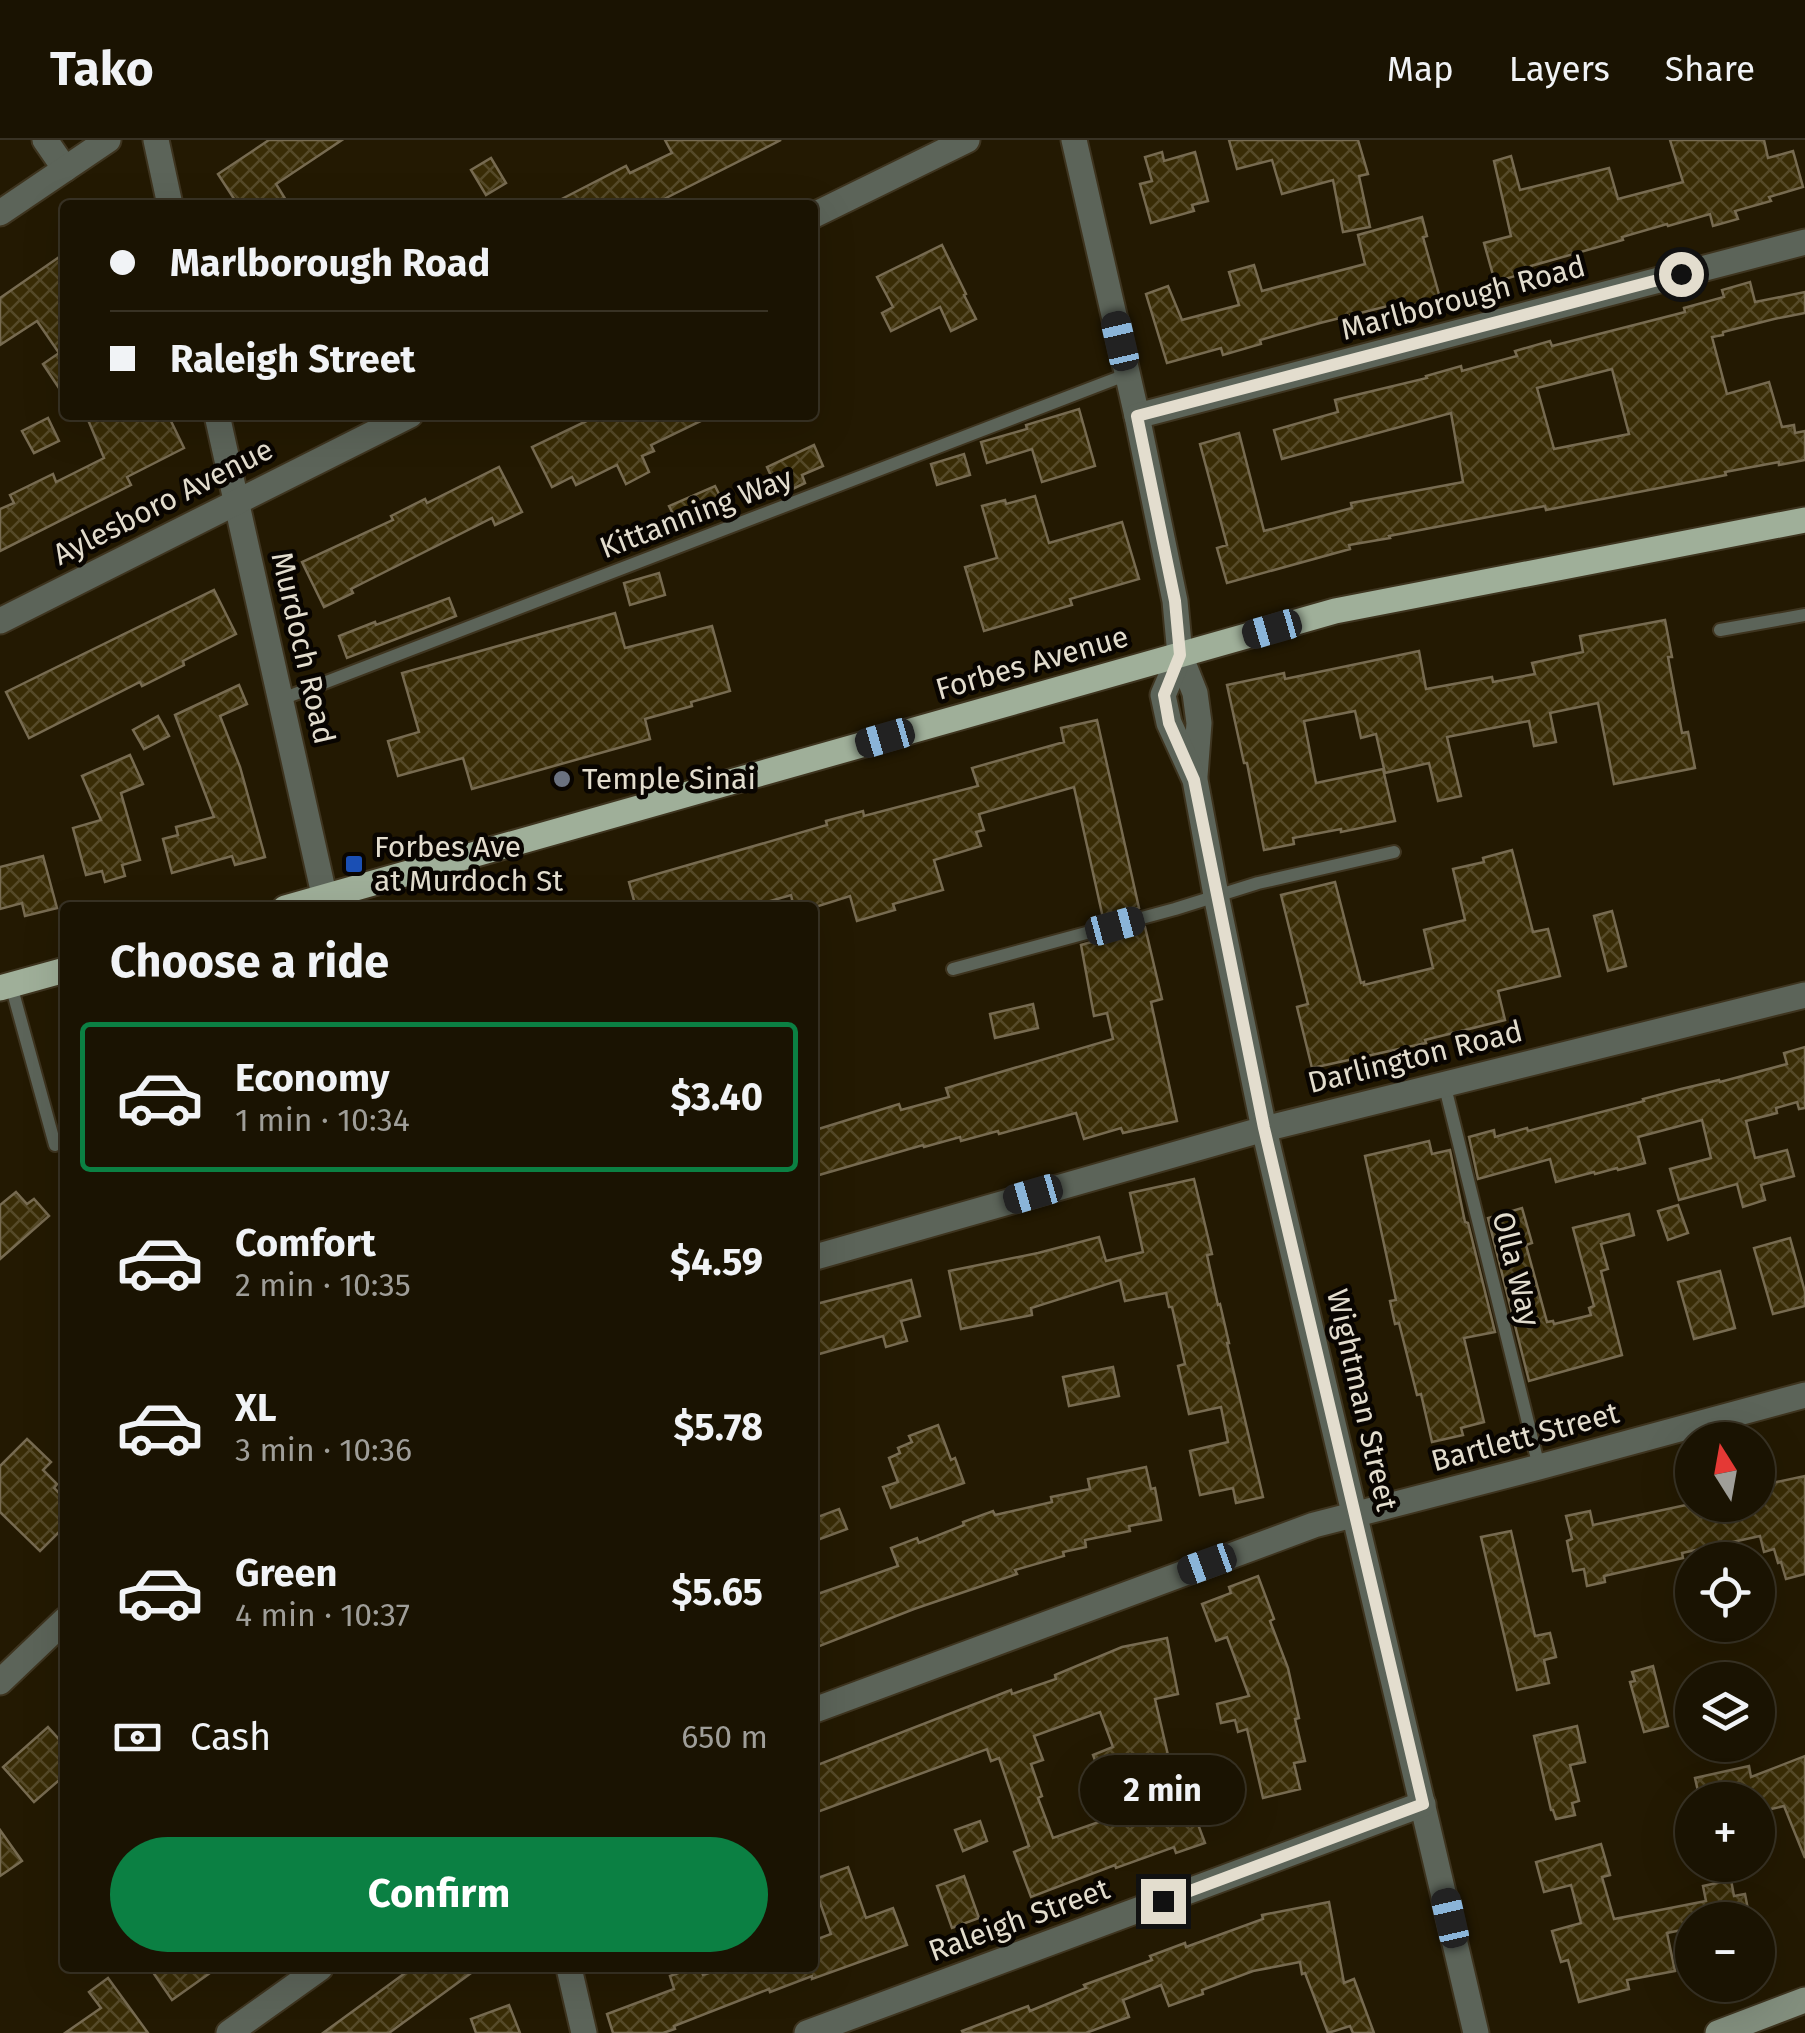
<!DOCTYPE html>
<meta charset="utf-8">
<style>
:root{--surface:#1a1302;--page:#231c0c;--text:#f1f3f6;--muted:#9f9e99;--line:#383224;--accent:#0b8043}
body{margin:0;font-family:"Fira Sans",sans-serif;background:var(--page);color:var(--text);height:100vh;display:flex;flex-direction:column;font-size:38px;white-space:nowrap}
*{box-sizing:border-box;margin:0}
p{font-size:32px;color:var(--muted)}
.icon{flex:none;width:55px;height:55px;fill:none;stroke:currentColor;stroke-width:2;stroke-linecap:round;stroke-linejoin:round}
.map{position:relative;flex:1;overflow:hidden}
.panel{position:absolute;left:60px;top:762px;width:758px;height:1070px;display:flex;flex-direction:column;background:var(--surface);border-radius:10px;box-shadow:0 10px 40px #0002,0 0 0 2px var(--line)}
.panel>*{flex:none}
.top-card{position:absolute;left:60px;top:60px;width:758px;height:220px;border-radius:10px;box-shadow:0 10px 40px #0002,0 0 0 2px var(--line);display:grid;align-content:center;height:220px;padding:0 50px;background:var(--surface)}
.needle{width:65px;rotate:349deg}
.buttons{position:absolute;left:1675px;top:1282px;display:grid;gap:20px}
.buttons a{display:grid;place-items:center;width:100px;height:100px;border-radius:50%;background:var(--surface);box-shadow:0 10px 40px #0002,0 0 0 2px var(--line);font-size:50px}
.end{position:absolute;width:45px;height:45px;margin:-22px;border:12px solid #e3ddce;background:#111;box-shadow:0 0 0 5px #111}
.from{border-radius:50%}
.bubble{position:absolute;height:70px;border-radius:35px;background:var(--surface);box-shadow:0 10px 40px #0002,0 0 0 2px var(--line);font-size:32px;font-weight:700;line-height:70px;text-align:center}
.car{position:absolute;width:30px;height:60px;margin:-30px -15px;border-radius:12px;box-shadow:0 0 8px 2px #0007;background:linear-gradient(#222 24%,#8ab4d8 0 40%,#222 0 76%,#8ab4d8 0 86%,#222 0)}
.top-card b{display:flex;align-items:center;gap:35px;height:95px;font-size:38px}
.top-card b+b{border-top:2px solid var(--line)}
.top-card i{width:25px;height:25px;background:var(--text)}
ul{padding:0;list-style:none}
li{display:flex;align-items:center;gap:30px;height:150px;margin:0 20px 15px;padding:0 30px;border:5px solid transparent;border-radius:10px}
li div{flex:1}
li b{display:block;font-size:38px}
li em{font-style:normal;font-weight:700}
li.current{border-color:var(--accent)}
li>.icon{width:90px;height:90px;stroke-width:1.5}
h2{padding:0 50px;font-size:45px;line-height:120px}
.pay{display:flex;align-items:center;gap:25px;height:110px;padding:0 50px;font-size:38px}
.pay p{margin-inline-start:auto}
.cta{display:flex;gap:20px;margin-top:auto;padding:20px 50px}
.cta a{flex:1;height:115px;border-radius:60px;background:var(--accent);color:#fff;font-size:40px;font-weight:700;line-height:115px;text-align:center}
header{display:flex;align-items:center;gap:60px;box-sizing:border-box;height:140px;padding:0 50px;background:var(--surface);border-bottom:2px solid var(--line)}
header strong{font-size:48px}
nav{display:flex;gap:55px;margin-inline-start:auto;font-size:35px}
.map>svg:first-child{display:block}
.building{fill:url(#building-cross-hatch);stroke:#776b51;stroke-width:2.5;fill-rule:evenodd}
.lines{fill:none;stroke-linecap:round;stroke-linejoin:round}
.service-casing{stroke:#3e341f;stroke-width:16}
.minor-casing{stroke:#3e341f;stroke-width:29}
.tertiary-casing{stroke:#3e341f;stroke-width:29}
.secondary-casing{stroke:#3e341f;stroke-width:29}
.primary-casing{stroke:#3e341f;stroke-width:29}
.service{stroke:#5c6459;stroke-width:12}
.minor{stroke:#5c6459;stroke-width:25}
.tertiary{stroke:#5c6459;stroke-width:25}
.secondary{stroke:#828e7d;stroke-width:25}
.primary{stroke:#9faf99;stroke-width:25}
.route{stroke:#e3ddce;stroke-width:12}
.worship-dot{fill:#6b7280;stroke:#090501;stroke-width:4}
.transit-dot{fill:#1a4fb4;stroke:#090501;stroke-width:4}
.labels{text-anchor:middle;dominant-baseline:central;stroke-width:9;stroke-linejoin:round;paint-order:stroke}
.street-label{font-size:30px;fill:#e3ddce;stroke:#090501}
.poi-label{font-size:30px;fill:#e3ddce;stroke:#090501;text-anchor:start}
</style>
<header>
<strong>Tako</strong>
<nav><a>Map</a><a>Layers</a><a>Share</a></nav>
</header>
<div class="map">
<svg width="1805" height="1893" viewBox="0 0 1805 1893">
<defs>
<pattern id="building-cross-hatch" width="8" height="8" patternUnits="userSpaceOnUse" patternTransform="scale(2.5)"><rect width="8" height="8" fill="#392c06"/><path d="M0 0l8 8M0 8l8-8" fill="none" stroke="#564a29"/></pattern>
</defs>
<rect width="100%" height="100%" fill="#231902"/>
<!-- building -->
<g class="building">
<polygon points="269,0 342,0 276,44 289,65 238,65 218,34"/>
<polygon points="665,0 781,0 652,65 550,65 626,26 630,33 672,13"/>
<polygon points="1229,0 1358,0 1368,34 1359,36 1370,87 1343,92 1333,40 1282,54 1272,20 1237,29"/>
<polygon points="1670,0 1764,0 1768,18 1793,11 1803,47 1769,57 1771,61 1735,71 1738,79 1713,86 1710,74 1668,86 1667,84 1622,97 1623,100 1531,126 1532,131 1495,142 1484,103 1511,96 1494,21 1511,16 1520,50 1609,28 1618,59 1683,42"/>
<polygon points="1162,12 1164,21 1195,12 1208,61 1192,65 1194,71 1151,83 1140,44 1152,41 1145,17"/>
<polygon points="491,18 506,43 486,55 471,30"/>
<polygon points="1422,77 1427,96 1423,97 1440,158 1405,167 1404,162 1320,183 1260,200 1261,204 1223,215 1221,208 1167,223 1146,154 1168,146 1182,180 1239,165 1229,132 1254,125 1262,151 1365,124 1358,95"/>
<polygon points="942,105 966,154 964,155 976,179 951,191 940,167 891,191 882,173 893,167 877,137"/>
<polygon points="65,113 65,257 43,224 59,213 37,181 0,205 0,158"/>
<path d="M1750,142L1755,162L1805,152V173L1774,179L1723,192V195L1712,197L1727,254L1769,242L1782,287L1794,285L1795,293L1805,291V320L1779,325V322L1725,332L1726,335L1546,370L1545,366L1389,396L1390,398L1349,405L1350,409L1227,443L1217,408L1227,405L1200,304L1239,293L1264,391L1352,368L1351,363L1463,342L1451,273L1282,319L1274,290L1338,272L1335,260L1427,238L1426,236L1461,226L1462,231L1517,216L1515,211L1550,201L1552,206L1685,172L1684,168L1724,157L1722,150ZM1612,229L1629,294L1554,309L1537,248Z"/>
<polygon points="1079,269 1095,326 1042,342 1032,309 987,323 981,302 1027,289 1026,285"/>
<polygon points="86,275 168,275 184,308 127,337 131,345 0,411 0,369 14,363 10,355 53,334 56,342 104,318"/>
<polygon points="599,275 713,275 651,305 654,311 642,316 649,332 626,344 617,325 576,345 572,337 552,347 532,307"/>
<polygon points="48,278 59,301 34,313 22,291"/>
<polygon points="814,305 823,326 802,335 805,343 780,355 767,327"/>
<polygon points="964,314 970,335 937,345 931,324"/>
<polygon points="499,327 522,372 495,385 492,378 351,449 353,453 324,467 302,422 393,380 391,376 425,359 427,363"/>
<polygon points="715,346 726,368 705,379 703,376 680,388 669,366"/>
<polygon points="1035,356 1049,403 1122,382 1139,439 1070,459 1072,465 984,491 965,427 997,418 982,366 1005,360 1006,364"/>
<polygon points="659,433 665,455 630,465 624,443"/>
<polygon points="214,450 236,494 183,521 184,525 142,546 140,542 29,598 6,552"/>
<polygon points="449,458 456,476 347,518 339,496 375,482 376,485"/>
<polygon points="615,473 625,508 712,486 730,551 691,562 692,566 645,579 650,599 472,649 463,618 398,636 388,601 419,592 402,533"/>
<polygon points="1665,480 1672,517 1668,517 1682,593 1688,592 1695,628 1614,644 1598,563 1550,573 1556,602 1534,606 1529,581 1447,597 1461,656 1438,661 1429,623 1385,633 1376,594 1361,598 1355,571 1304,581 1316,643 1383,629 1395,681 1341,692 1341,689 1293,698 1294,704 1264,710 1247,623 1244,623 1227,545 1284,533 1285,539 1419,511 1426,549 1492,537 1493,542 1535,534 1532,523 1583,512 1580,496"/>
<polygon points="239,545 247,564 220,576 240,627 265,717 235,725 232,716 172,733 163,699 178,695 176,687 214,677 175,575"/>
<polygon points="158,576 169,596 144,609 133,590"/>
<polygon points="1097,580 1139,768 1103,778 1074,647 979,674 984,690 976,692 981,706 934,720 943,750 893,764 895,770 857,781 850,756 812,768 794,768 791,755 746,768 636,768 629,742 827,685 826,681 863,671 864,676 978,646 972,628 1064,602 1061,588"/>
<polygon points="130,615 143,644 121,653 140,720 122,725 125,736 105,742 102,731 86,735 73,688 101,680 82,636"/>
<polygon points="1512,710 1533,792 1548,789 1560,836 1498,851 1505,880 1425,900 1426,903 1312,928 1297,867 1308,864 1281,755 1335,742 1361,843 1364,842 1364,845 1433,828 1424,790 1465,780 1453,729 1484,722 1483,718"/>
<polygon points="43,716 57,768 25,776 22,763 0,769 0,727"/>
<polygon points="1612,771 1626,826 1608,831 1594,776"/>
<polygon points="1145,787 1162,859 1151,862 1177,981 1123,993 1121,988 1084,999 1076,973 999,994 998,991 961,1001 960,997 924,1007 923,1005 812,1037 812,991 899,964 901,970 949,957 946,948 1113,899 1107,873 1094,876 1081,805"/>
<polygon points="1033,864 1038,888 995,898 990,874"/>
<polygon points="1805,907 1805,968 1799,969 1797,962 1776,968 1777,973 1746,981 1755,1018 1787,1010 1794,1036 1761,1045 1765,1060 1743,1067 1737,1044 1679,1060 1670,1029 1711,1018 1702,980 1638,997 1645,1023 1618,1030 1617,1028 1595,1034 1594,1032 1556,1042 1550,1019 1478,1039 1469,997 1494,990 1495,997 1527,988 1528,991 1644,961 1643,959 1681,949 1719,940 1720,942 1787,924 1784,913"/>
<polygon points="1429,1001 1432,1014 1450,1010 1465,1082 1468,1083 1495,1192 1464,1198 1484,1282 1461,1288 1463,1295 1432,1302 1421,1254 1417,1255 1399,1183 1395,1184 1390,1161 1396,1160 1365,1016"/>
<polygon points="1194,1039 1212,1114 1207,1115 1218,1165 1220,1164 1229,1203 1227,1203 1263,1357 1236,1363 1233,1348 1200,1355 1190,1311 1228,1302 1221,1267 1189,1274 1178,1226 1185,1224 1172,1167 1169,1167 1166,1153 1125,1161 1120,1140 1031,1168 1032,1175 961,1189 949,1131 1038,1113 1099,1097 1106,1121 1143,1112 1130,1053"/>
<polygon points="16,1052 27,1064 34,1059 49,1076 0,1119 0,1065"/>
<polygon points="1678,1065 1688,1093 1668,1100 1658,1071"/>
<polygon points="1522,1068 1532,1103 1526,1105 1547,1182 1553,1181 1554,1184 1591,1175 1589,1168 1594,1166 1573,1088 1629,1074 1634,1095 1601,1104 1608,1129 1601,1131 1622,1215 1529,1241 1488,1078"/>
<polygon points="1790,1098 1805,1152 1805,1166 1773,1174 1754,1108"/>
<polygon points="1720,1131 1735,1188 1694,1199 1678,1142"/>
<polygon points="911,1140 920,1176 901,1181 907,1201 886,1207 883,1196 812,1216 812,1165"/>
<polygon points="1113,1227 1119,1256 1069,1266 1063,1237"/>
<polygon points="938,1285 951,1320 955,1318 964,1343 891,1368 883,1347 898,1342 889,1318 900,1313 898,1308 912,1302 909,1296"/>
<polygon points="27,1299 51,1322 43,1330 57,1344 54,1348 65,1359 65,1386 40,1411 0,1372 0,1326"/>
<polygon points="1146,1327 1151,1349 1155,1348 1161,1380 1129,1386 1130,1391 1085,1400 1086,1407 1063,1412 1064,1416 1015,1430 1017,1434 914,1469 812,1509 812,1456 898,1426 891,1408 917,1398 919,1403 964,1385 963,1382 993,1371 995,1375 1052,1362 1051,1357 1090,1349 1088,1339"/>
<polygon points="1805,1336 1805,1434 1786,1439 1781,1422 1778,1423 1774,1409 1764,1412 1760,1396 1682,1413 1683,1418 1604,1436 1605,1442 1587,1446 1584,1429 1573,1431 1567,1401 1572,1399 1566,1376 1590,1371 1593,1385 1686,1365 1758,1365 1758,1346"/>
<polygon points="839,1369 847,1389 812,1402 812,1379"/>
<polygon points="1511,1391 1535,1496 1550,1493 1556,1517 1544,1520 1549,1543 1517,1550 1481,1397"/>
<polygon points="1258,1436 1274,1479 1270,1481 1288,1528 1299,1578 1295,1579 1305,1621 1294,1623 1300,1649 1263,1658 1247,1589 1238,1592 1235,1580 1221,1583 1217,1564 1249,1556 1227,1497 1216,1501 1202,1464 1231,1453 1229,1447"/>
<path d="M1167,1498L1178,1554L1155,1559L1171,1628L1193,1620L1201,1641L1184,1647L1205,1703L1176,1713L1174,1707L1116,1728L1115,1725L1031,1757L1014,1712L1029,1706L999,1618L991,1621L987,1609L812,1674V1627L1011,1550L1012,1554L1056,1539L1055,1535L1122,1507ZM1100,1572L1113,1607L1093,1615L1101,1636L1123,1628L1137,1663L1097,1677L1099,1682L1053,1698L1038,1658L1042,1656L1031,1624L1043,1620L1034,1596Z"/>
<polygon points="1653,1526 1668,1586 1644,1592 1630,1542 1635,1541 1632,1532"/>
<polygon points="1577,1586 1585,1622 1570,1625 1579,1661 1572,1663 1575,1675 1556,1679 1553,1670 1551,1670 1534,1596"/>
<polygon points="48,1587 65,1606 65,1635 34,1662 3,1627"/>
<polygon points="1805,1616 1805,1718 1784,1666 1758,1672 1758,1660 1700,1660 1695,1638 1749,1626 1751,1637"/>
<polygon points="980,1681 987,1701 963,1711 955,1690"/>
<polygon points="0,1690 22,1721 0,1736"/>
<polygon points="1601,1704 1610,1735 1602,1737 1614,1779 1706,1761 1703,1746 1731,1740 1734,1756 1745,1754 1750,1780 1689,1780 1691,1788 1667,1793 1675,1831 1627,1840 1629,1849 1579,1862 1568,1820 1561,1822 1552,1791 1581,1783 1571,1745 1544,1752 1536,1722"/>
<polygon points="848,1727 866,1778 893,1768 907,1805 812,1839 812,1836 770,1852 769,1849 674,1886 675,1889 663,1893 613,1893 607,1874 674,1849 670,1836 692,1828 700,1828 703,1835 724,1828 812,1828 812,1801 831,1794 812,1740"/>
<polygon points="964,1736 979,1778 952,1788 937,1746"/>
<polygon points="1329,1762 1344,1843 1354,1839 1374,1893 1353,1893 1350,1886 1328,1893 1305,1833 1302,1834 1300,1822 1253,1831 1202,1850 1203,1854 1169,1866 1161,1845 1123,1860 1129,1877 1086,1893 963,1893 962,1891 1028,1866 1030,1871 1086,1848 1084,1845 1152,1820 1150,1816 1185,1803 1186,1807 1263,1779 1262,1775"/>
<polygon points="150,1828 217,1828 172,1860"/>
<polygon points="412,1828 478,1828 389,1893 323,1893"/>
<polygon points="108,1838 148,1893 65,1893 101,1868 89,1852"/>
<polygon points="509,1865 520,1893 476,1893 471,1879"/>
</g>
<g class="lines">
<!-- service casing -->
<g class="service-casing">
<g id="service">
<polyline points="1720,490 1805,475"/>
<polyline points="282,559 1128,234"/>
<polyline points="953,829 1175,769 1258,743 1394,712"/>
<polyline points="11,845 55,1005"/>
<polyline points="1444,943 1539,1327"/>
</g>
</g>
<!-- minor casing -->
<g class="minor-casing">
<g id="minor">
<polyline points="45,0 65,29"/>
<polyline points="156,0 170,65"/>
<polyline points="1074,0 1137,276 1175,461 1180,515 1195,553 1199,583 1195,636"/>
<polyline points="812,76 967,0"/>
<polyline points="217,275 327,768"/>
<polyline points="1137,276 1805,102"/>
<polyline points="0,481 410,275"/>
<polyline points="1180,515 1163,555 1169,583 1195,640 1216,755 1264,989 1476,1893"/>
<polyline points="812,1118 1264,989 1805,855"/>
<polyline points="0,1542 65,1480"/>
<polyline points="812,1571 1314,1385 1539,1327 1805,1255"/>
<polyline points="569,1828 584,1893"/>
<polyline points="229,1893 320,1828"/>
<polyline points="807,1893 1423,1664"/>
</g>
</g>
<!-- tertiary casing -->
<g class="tertiary-casing">
<polyline id="tertiary" points="0,73 108,0"/>
</g>
<!-- secondary casing -->
<g class="secondary-casing">
<polyline id="secondary" points="1718,1893 1805,1860"/>
</g>
<!-- primary casing -->
<g class="primary-casing">
<g id="primary">
<polyline points="285,768 1335,471 1805,380"/>
<polyline points="0,848 65,830"/>
</g>
</g>
<!-- service -->
<use href="#service" class="service"/>
<!-- minor -->
<use href="#minor" class="minor"/>
<!-- tertiary -->
<use href="#tertiary" class="tertiary"/>
<!-- secondary -->
<use href="#secondary" class="secondary"/>
<!-- primary -->
<use href="#primary" class="primary"/>
</g>
<g class="lines">
<!-- route -->
<polyline class="route" points="1163,1761 1423,1664 1264,988 1194,640 1169,583 1164,555 1180,515 1175,461 1137,276 1681,134"/>
</g>
<!-- markers -->
<circle class="worship-dot" cx="562" cy="639" r="10"/>
<rect class="transit-dot" x="344" y="714" width="20" height="20" rx="5"/>
<g class="labels">
<!-- street labels -->
<g class="street-label">
<text transform="translate(1463 158) rotate(-15)">Marlborough Road</text>
<text transform="translate(163 362) rotate(-27)">Aylesboro Avenue</text>
<text transform="translate(696 373) rotate(-21)">Kittanning Way</text>
<text transform="translate(303 508) rotate(77)">Murdoch Road</text>
<text transform="translate(1032 523) rotate(-16)">Forbes Avenue</text>
<text transform="translate(1415 917) rotate(-14)">Darlington Road</text>
<text transform="translate(1516 1129) rotate(76)">Olla Way</text>
<text transform="translate(1362 1260) rotate(77)">Wightman Street</text>
<text transform="translate(1525 1297) rotate(-15)">Bartlett Street</text>
<text transform="translate(1019 1780) rotate(-20)">Raleigh Street</text>
</g>
<!-- poi labels -->
<g class="poi-label">
<text x="582" y="639">Temple Sinai</text>
<text x="374" y="707">Forbes Ave<tspan x="374" dy="34">at Murdoch St</tspan></text>
</g>
</g>
</svg>
<div class="buttons">
<a><svg class="needle" viewBox="-14 -14 28 28"><path d="M0-13l5 13h-10z" fill="#e53935"/><path d="M0 13l5-13h-10z" fill="#9f9e99"/></svg></a>
<a><svg class="icon" aria-label="locate" viewBox="0 0 24 24"><circle cx="12" cy="12" r="6"/><path d="M12 2v4M12 18v4M2 12h4M18 12h4"/></svg></a>
<a><svg class="icon" aria-label="layers" viewBox="0 0 24 24"><path d="M12 4l9 5-9 5-9-5zM3 14l9 5 9-5"/></svg></a>
<a>+</a>
<a>−</a>
</div>
<i class="end from" style="left:1681px;top:134px"></i>
<i class="end" style="left:1163px;top:1761px"></i>
<div class="bubble" style="left:1080px;top:1615px;width:165px">2 min</div>
<i class="car" style="left:1120px;top:201px;rotate:347deg"></i>
<i class="car" style="left:1272px;top:489px;rotate:254deg"></i>
<i class="car" style="left:885px;top:598px;rotate:254deg"></i>
<i class="car" style="left:1115px;top:786px;rotate:75deg"></i>
<i class="car" style="left:1033px;top:1054px;rotate:254deg"></i>
<i class="car" style="left:1207px;top:1424px;rotate:250deg"></i>
<i class="car" style="left:1450px;top:1778px;rotate:347deg"></i>
<div class="top-card">
<b><i class="from"></i>Marlborough Road</b>
<b><i></i>Raleigh Street</b>
</div>
<section class="panel">
<h2>Choose a ride</h2>
<ul>
<li class="current"><svg class="icon" aria-label="car" viewBox="0 0 24 24"><path d="M5 17H2v-5l4-1 3-4h7l3 4 3 1v5h-3M9 17h6M6 11h13"/><circle cx="7" cy="17" r="2"/><circle cx="17" cy="17" r="2"/></svg><div><b>Economy</b><p>1 min · 10:34</p></div><em>$3.40</em></li>
<li><svg class="icon" aria-label="car" viewBox="0 0 24 24"><path d="M5 17H2v-5l4-1 3-4h7l3 4 3 1v5h-3M9 17h6M6 11h13"/><circle cx="7" cy="17" r="2"/><circle cx="17" cy="17" r="2"/></svg><div><b>Comfort</b><p>2 min · 10:35</p></div><em>$4.59</em></li>
<li><svg class="icon" aria-label="car" viewBox="0 0 24 24"><path d="M5 17H2v-5l4-1 3-4h7l3 4 3 1v5h-3M9 17h6M6 11h13"/><circle cx="7" cy="17" r="2"/><circle cx="17" cy="17" r="2"/></svg><div><b>XL</b><p>3 min · 10:36</p></div><em>$5.78</em></li>
<li><svg class="icon" aria-label="car" viewBox="0 0 24 24"><path d="M5 17H2v-5l4-1 3-4h7l3 4 3 1v5h-3M9 17h6M6 11h13"/><circle cx="7" cy="17" r="2"/><circle cx="17" cy="17" r="2"/></svg><div><b>Green</b><p>4 min · 10:37</p></div><em>$5.65</em></li>
</ul>
<div class="pay"><svg class="icon" aria-label="cash" viewBox="0 0 24 24"><path d="M3 7h18v10H3z"/><circle cx="12" cy="12" r="2"/></svg>Cash<p>650 m</p></div>
<div class="cta"><a>Confirm</a></div>
</section>
</div>
